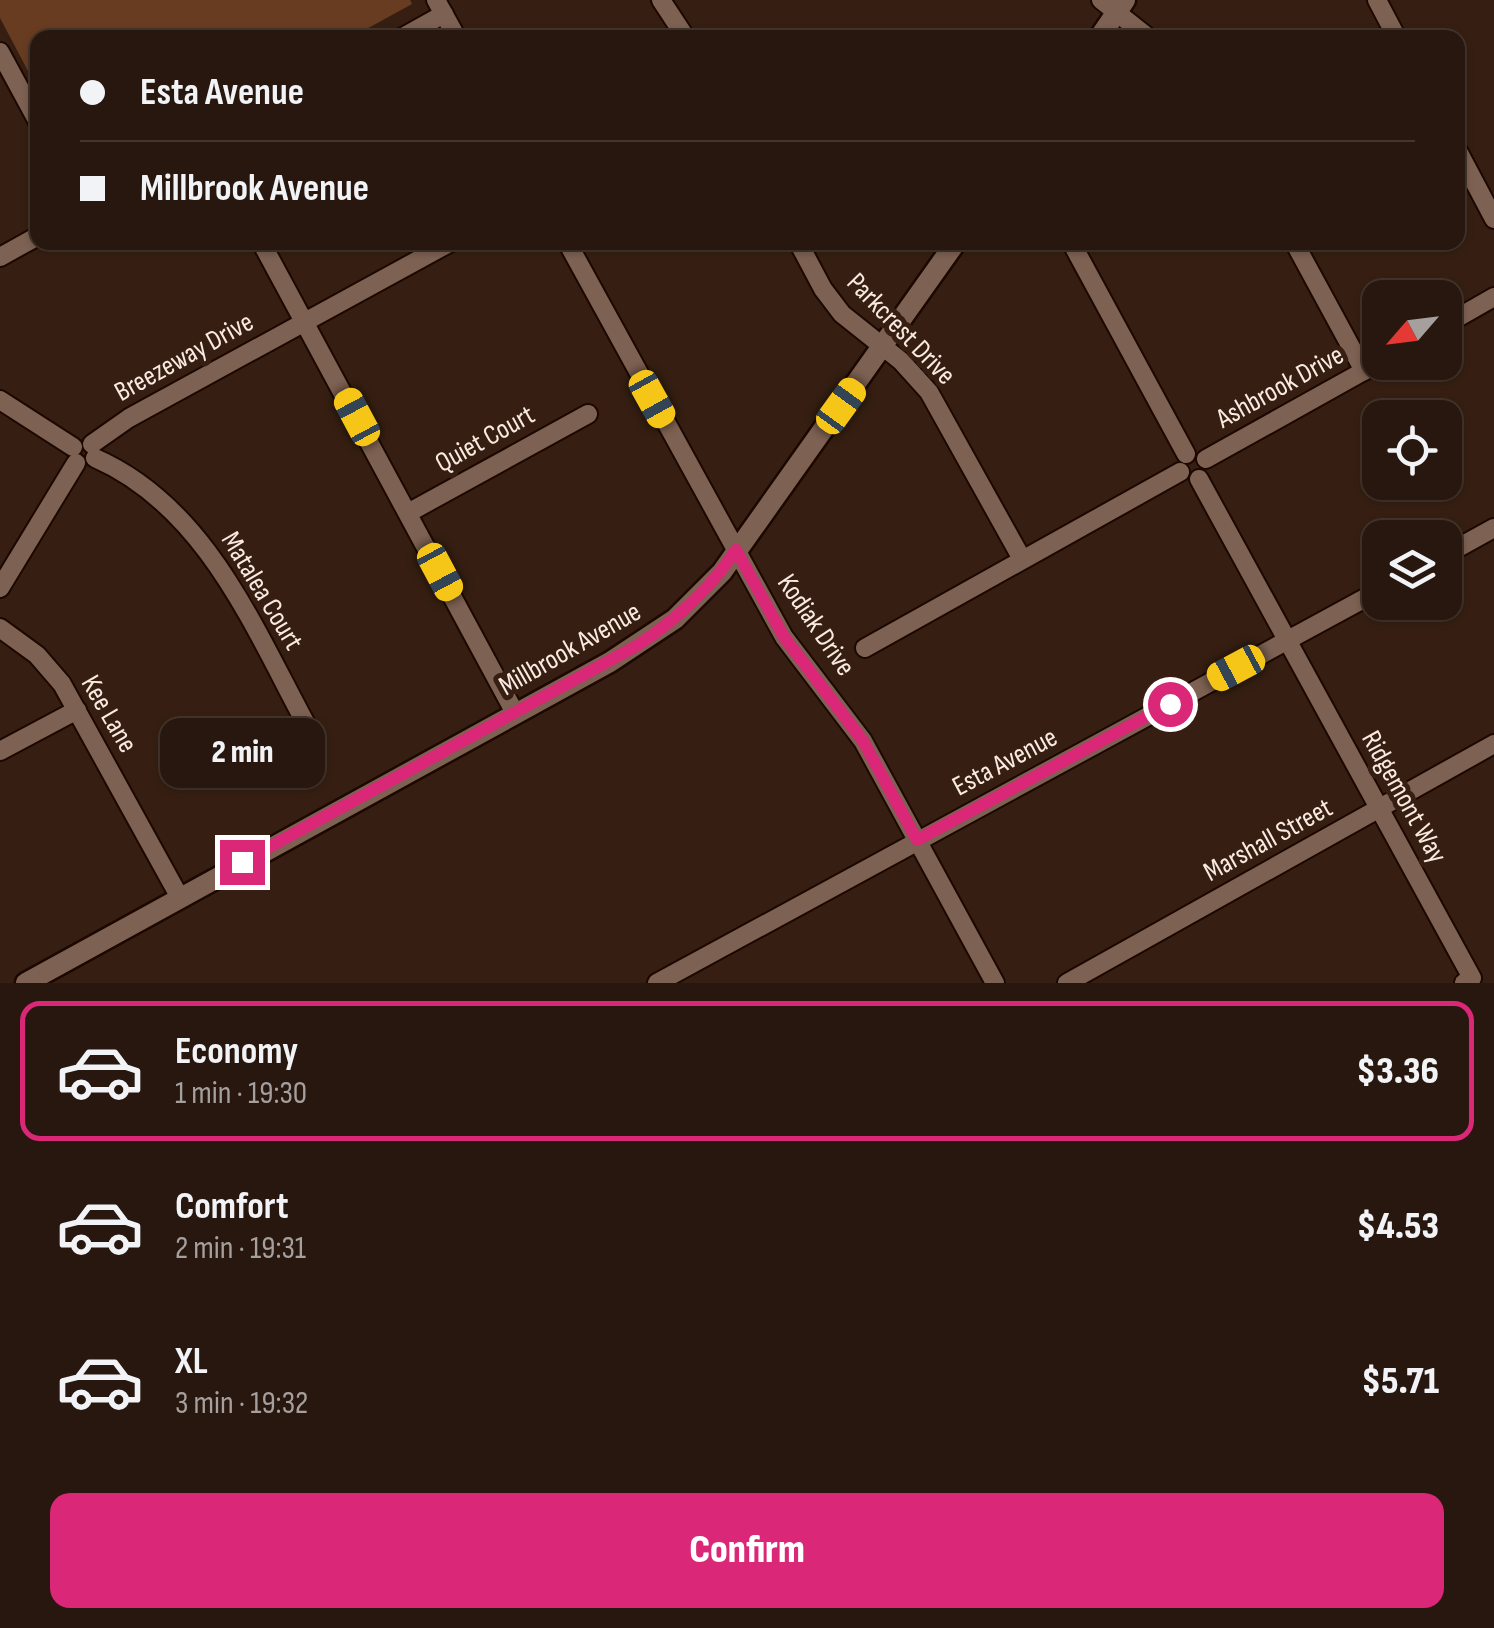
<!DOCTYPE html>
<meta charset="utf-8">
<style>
:root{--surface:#28170e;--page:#34241c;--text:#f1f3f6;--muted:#a59f9e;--line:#44362e;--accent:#db2777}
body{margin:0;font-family:"Sofia Sans Condensed",sans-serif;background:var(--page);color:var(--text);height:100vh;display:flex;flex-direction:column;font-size:38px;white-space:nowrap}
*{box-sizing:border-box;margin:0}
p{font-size:32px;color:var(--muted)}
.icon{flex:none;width:55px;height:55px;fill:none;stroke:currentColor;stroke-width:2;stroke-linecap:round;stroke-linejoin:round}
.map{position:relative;height:983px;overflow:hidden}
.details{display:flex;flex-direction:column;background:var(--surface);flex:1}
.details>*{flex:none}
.hud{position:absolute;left:30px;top:30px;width:1435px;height:220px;border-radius:20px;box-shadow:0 2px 8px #0004,0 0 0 2px var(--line);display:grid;align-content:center;height:220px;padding:0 50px;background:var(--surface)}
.needle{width:65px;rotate:242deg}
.controls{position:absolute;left:1362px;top:280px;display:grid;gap:20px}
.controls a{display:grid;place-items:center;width:100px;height:100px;border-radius:20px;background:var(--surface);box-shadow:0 2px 8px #0004,0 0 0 2px var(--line);font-size:50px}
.end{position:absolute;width:45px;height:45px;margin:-22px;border:12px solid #db2777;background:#fff;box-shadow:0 0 0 5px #fff}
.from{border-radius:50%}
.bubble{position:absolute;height:70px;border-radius:20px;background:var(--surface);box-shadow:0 2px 8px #0004,0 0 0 2px var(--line);font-size:32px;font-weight:800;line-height:70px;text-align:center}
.car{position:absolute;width:30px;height:60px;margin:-30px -15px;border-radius:12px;box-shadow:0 0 8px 2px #0007;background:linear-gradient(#f5c518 24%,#345 0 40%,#f5c518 0 76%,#345 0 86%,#f5c518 0)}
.hud b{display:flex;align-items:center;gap:35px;height:95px;font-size:38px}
.hud b+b{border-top:2px solid var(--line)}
.hud i{width:25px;height:25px;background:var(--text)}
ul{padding:18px 0 0;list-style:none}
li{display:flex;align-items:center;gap:30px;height:140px;margin:0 20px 15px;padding:0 30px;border:5px solid transparent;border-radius:20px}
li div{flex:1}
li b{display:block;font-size:38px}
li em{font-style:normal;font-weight:800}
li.selected{border-color:var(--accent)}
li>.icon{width:90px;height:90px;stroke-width:1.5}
.cta{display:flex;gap:20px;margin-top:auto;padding:20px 50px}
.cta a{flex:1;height:115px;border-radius:20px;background:var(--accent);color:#fff;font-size:40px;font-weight:800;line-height:115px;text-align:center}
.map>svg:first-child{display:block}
.green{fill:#683c21}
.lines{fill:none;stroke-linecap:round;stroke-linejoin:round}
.minor-casing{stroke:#1c0800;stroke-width:22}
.tertiary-casing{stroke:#1c0800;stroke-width:25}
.minor{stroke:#7d6152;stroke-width:18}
.tertiary{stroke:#7d6152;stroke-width:20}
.route{stroke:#db2777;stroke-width:12}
.labels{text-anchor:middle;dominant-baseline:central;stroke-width:10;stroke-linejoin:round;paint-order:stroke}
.street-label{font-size:28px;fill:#faeae1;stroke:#361f12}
</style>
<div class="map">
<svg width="1494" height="983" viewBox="0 0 1494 983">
<rect width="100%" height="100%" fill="#361f12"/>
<!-- green -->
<polygon class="green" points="0,0 410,0 412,4 352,37 38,38 37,88 0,18"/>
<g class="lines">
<!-- minor casing -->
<g class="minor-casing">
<g id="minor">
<polyline points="436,0 457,38"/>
<polyline points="661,0 686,38"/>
<polyline points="1101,0 1149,38"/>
<polyline points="1377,0 1397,38"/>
<polyline points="401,38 444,14"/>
<polyline points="0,52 38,122"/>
<polyline points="1458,151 1494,219"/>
<polyline points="261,242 515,713"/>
<polyline points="567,242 784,637 863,741 995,983"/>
<polyline points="798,242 823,289 842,314 901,361 929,392 1022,559"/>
<polyline points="1071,242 1186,454"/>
<polyline points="1294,242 1364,371"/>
<polyline points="0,257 38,236"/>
<polyline points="1445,325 1494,297"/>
<polyline points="0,400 73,447"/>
<polyline points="92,444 129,418 451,242"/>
<path d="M95,458C209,508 256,634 312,735"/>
<polyline points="1206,459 1380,362"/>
<polyline points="1199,479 1472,978 1464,983"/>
<polyline points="408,513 588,414"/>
<polyline points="1445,555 1494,528"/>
<polyline points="0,588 76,463"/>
<polyline points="0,628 37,655 62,684 179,896"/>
<polyline points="865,648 1180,472"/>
<polyline points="0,751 77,710"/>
<polyline points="657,983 1380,590"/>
<polyline points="1067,983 1494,744"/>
</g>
</g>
<!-- tertiary casing -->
<g class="tertiary-casing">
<g id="tertiary">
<polyline points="1099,38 1125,0"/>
<polyline points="26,983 610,662 675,619 722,572 956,242"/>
</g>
</g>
<!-- minor -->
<use href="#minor" class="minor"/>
<!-- tertiary -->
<use href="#tertiary" class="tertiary"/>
</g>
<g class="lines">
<!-- route -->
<path class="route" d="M242,862L638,645C677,619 710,589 736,550L784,637L863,741L917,840L1170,704"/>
</g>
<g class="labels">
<!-- street labels -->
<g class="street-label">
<text transform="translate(901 329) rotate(46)">Parkcrest Drive</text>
<text transform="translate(184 357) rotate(-29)">Breezeway Drive</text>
<text transform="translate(1280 387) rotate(-29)">Ashbrook Drive</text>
<text transform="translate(485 439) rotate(-29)">Quiet Court</text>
<text transform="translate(262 591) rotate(59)">Matalea Court</text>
<text transform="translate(816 625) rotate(56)">Kodiak Drive</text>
<text transform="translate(570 649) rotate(-30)">Millbrook Avenue</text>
<text transform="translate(109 714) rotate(60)">Kee Lane</text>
<text transform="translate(1005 762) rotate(-28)">Esta Avenue</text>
<text transform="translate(1404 797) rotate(61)">Ridgemont Way</text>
<text transform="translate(1268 840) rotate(-29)">Marshall Street</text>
</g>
</g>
</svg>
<div class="controls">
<a><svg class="needle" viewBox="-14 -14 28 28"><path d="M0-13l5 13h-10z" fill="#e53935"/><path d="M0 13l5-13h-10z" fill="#a59f9e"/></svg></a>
<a><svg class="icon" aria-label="locate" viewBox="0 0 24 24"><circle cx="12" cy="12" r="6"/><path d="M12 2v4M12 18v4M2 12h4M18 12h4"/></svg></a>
<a><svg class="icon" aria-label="layers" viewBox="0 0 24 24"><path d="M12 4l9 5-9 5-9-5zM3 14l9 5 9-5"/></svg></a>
</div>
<i class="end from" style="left:1170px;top:704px"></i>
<i class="end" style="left:242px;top:862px"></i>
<div class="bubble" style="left:160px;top:718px;width:165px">2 min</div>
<i class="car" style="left:652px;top:399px;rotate:151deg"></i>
<i class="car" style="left:841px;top:406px;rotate:36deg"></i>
<i class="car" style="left:357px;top:417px;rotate:332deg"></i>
<i class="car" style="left:440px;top:572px;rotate:152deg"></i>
<i class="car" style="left:1236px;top:668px;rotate:242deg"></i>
<div class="hud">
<b><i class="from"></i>Esta Avenue</b>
<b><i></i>Millbrook Avenue</b>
</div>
</div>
<section class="details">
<ul>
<li class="selected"><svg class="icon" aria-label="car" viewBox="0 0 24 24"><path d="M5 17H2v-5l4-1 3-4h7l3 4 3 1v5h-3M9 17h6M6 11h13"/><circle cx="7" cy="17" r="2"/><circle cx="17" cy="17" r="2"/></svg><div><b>Economy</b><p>1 min · 19:30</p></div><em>$3.36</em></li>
<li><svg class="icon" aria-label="car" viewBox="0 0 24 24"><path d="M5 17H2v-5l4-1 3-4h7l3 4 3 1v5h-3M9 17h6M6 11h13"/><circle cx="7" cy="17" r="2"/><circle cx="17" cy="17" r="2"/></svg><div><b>Comfort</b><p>2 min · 19:31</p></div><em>$4.53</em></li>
<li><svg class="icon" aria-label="car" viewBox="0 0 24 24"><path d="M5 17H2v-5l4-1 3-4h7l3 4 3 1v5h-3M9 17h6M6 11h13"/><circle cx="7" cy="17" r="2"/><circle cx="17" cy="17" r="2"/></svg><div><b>XL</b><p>3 min · 19:32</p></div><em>$5.71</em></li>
</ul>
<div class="cta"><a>Confirm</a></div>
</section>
